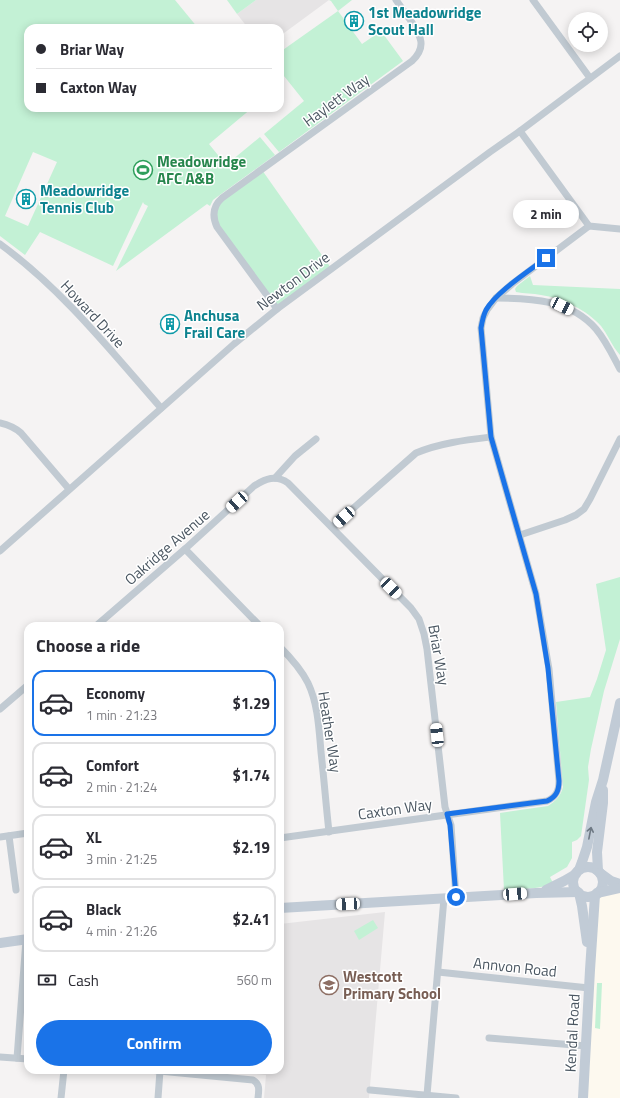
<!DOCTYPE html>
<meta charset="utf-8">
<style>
:root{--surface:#fff;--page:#f7f7f7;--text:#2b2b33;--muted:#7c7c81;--line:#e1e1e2;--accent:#1a73e8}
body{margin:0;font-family:"Titillium Web",sans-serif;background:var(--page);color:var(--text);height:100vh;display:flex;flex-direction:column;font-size:15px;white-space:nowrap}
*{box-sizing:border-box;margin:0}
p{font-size:13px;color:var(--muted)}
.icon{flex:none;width:22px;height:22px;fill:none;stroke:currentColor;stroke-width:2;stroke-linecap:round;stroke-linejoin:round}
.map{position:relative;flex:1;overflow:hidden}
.details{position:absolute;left:24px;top:622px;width:260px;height:452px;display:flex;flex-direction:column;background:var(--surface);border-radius:12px;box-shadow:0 2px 10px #0003}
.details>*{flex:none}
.top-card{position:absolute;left:24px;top:24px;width:260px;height:88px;border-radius:12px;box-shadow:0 2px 10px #0003;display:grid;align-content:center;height:88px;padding:0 12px;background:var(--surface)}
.buttons{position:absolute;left:568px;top:12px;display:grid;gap:8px}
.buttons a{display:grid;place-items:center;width:40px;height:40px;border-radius:50%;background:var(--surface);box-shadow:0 2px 10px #0003;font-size:20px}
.end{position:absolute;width:18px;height:18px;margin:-9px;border:5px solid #1a73e8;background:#fff;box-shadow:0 0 0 2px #fff}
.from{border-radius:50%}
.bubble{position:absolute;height:28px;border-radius:14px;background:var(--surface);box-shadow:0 2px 10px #0003;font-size:13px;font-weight:700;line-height:28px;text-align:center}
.car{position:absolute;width:12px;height:24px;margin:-12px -6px;border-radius:5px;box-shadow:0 0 3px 1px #0007;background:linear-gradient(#fff 24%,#345 0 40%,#fff 0 76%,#345 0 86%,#fff 0)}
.top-card b{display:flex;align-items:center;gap:14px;height:38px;font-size:15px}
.top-card b+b{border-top:1px solid var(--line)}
.top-card i{width:10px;height:10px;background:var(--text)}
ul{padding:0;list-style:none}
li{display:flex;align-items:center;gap:12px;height:66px;margin:0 8px 6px;padding:0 4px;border:2px solid var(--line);border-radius:12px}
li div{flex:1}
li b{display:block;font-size:15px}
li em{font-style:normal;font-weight:700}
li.current{border-color:var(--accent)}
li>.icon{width:36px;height:36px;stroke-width:1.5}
h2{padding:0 12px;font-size:18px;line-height:48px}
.pay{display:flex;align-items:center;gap:10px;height:44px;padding:0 12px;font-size:15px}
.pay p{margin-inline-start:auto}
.cta{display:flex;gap:8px;margin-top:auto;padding:8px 12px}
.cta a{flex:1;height:46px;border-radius:24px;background:var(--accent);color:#fff;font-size:16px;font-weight:700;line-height:46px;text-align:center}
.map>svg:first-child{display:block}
.commercial{fill:#fdf9ef}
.education{fill:#e6e4e5}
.green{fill:#c3f1d5;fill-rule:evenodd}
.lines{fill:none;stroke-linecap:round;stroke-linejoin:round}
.street{stroke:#c1cad2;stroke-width:7}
.secondary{stroke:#c1cbd6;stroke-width:10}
.oneway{stroke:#6e7984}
.route{stroke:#1a73e8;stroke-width:5}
.labels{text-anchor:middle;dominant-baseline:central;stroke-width:3;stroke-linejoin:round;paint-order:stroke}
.culture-label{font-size:15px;font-weight:bold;fill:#0d838f;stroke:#fff;text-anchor:start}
.street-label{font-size:15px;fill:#4a5661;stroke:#fff}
.leisure-label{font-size:15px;font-weight:bold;fill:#27864d;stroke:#fff;text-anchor:start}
.education-label{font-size:15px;font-weight:bold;fill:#785e54;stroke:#fff;text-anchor:start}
</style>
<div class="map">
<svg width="620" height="1098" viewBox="0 0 620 1098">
<rect width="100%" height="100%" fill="#f5f3f3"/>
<!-- commercial -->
<polygon class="commercial" points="620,888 620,1098 583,1098 595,895"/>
<!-- education -->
<g class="education">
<polygon points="256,0 329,0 280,36 280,28 248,28 237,14"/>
<polygon points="385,912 369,1098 264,1098 266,1075 213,1070 280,1070 280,924"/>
</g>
<!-- green -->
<g class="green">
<path d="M0,0H175L198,28H28V108H252L209,144L226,165L260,137L275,155L217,197L213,200L210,206L207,204L116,271L148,206L144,204L143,202L113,266L40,232L25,255L0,236ZM33,152L57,162L28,226L5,216Z"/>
<polygon points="227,0 256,0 237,14"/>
<polygon points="329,0 352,0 338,11 362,44 381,31 403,61 279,152 264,134 304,101 280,71 280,52 338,11 331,1"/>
<polygon points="262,170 331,268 277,309 217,227 215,205"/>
<path d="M530,276L533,285L620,289V355C612,346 608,335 601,326C587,310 562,298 541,295C533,293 524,294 516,292L515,289L517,286Z"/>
<path d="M620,577V639L604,691L591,749L588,767L589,780L581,836L577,840L572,842V858L567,867L550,877L553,883C538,890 520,889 504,890L500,813L548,806C556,801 561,795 563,787L556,702L590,697L597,679L606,650L596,584Z"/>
<polygon points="373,920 378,928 359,940 354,931"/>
<polygon points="597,983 602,983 600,1029 595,1028"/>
</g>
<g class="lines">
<!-- street -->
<g class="street">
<polyline points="533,0 590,78"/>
<polyline points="520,131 589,226 620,229"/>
<path d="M0,244C62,289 111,351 161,408"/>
<path d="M496,298C532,298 571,300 596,329C606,341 613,356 620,369"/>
<path d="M277,309L217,227C212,216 213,206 222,198L412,61C427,47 421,36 411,21C406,14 401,7 396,0"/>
<path d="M0,423C9,425 14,427 21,433L69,489"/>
<polyline points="275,478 295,456 316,439"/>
<path d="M332,527L416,453C440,443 466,440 491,437"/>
<polyline points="520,535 565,520 576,515 584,509 590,499 620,439"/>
<polyline points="185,549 260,626"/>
<polyline points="0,551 234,344 277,309 490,152 520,131 620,56"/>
<path d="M96,626L185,549L254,486C265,479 276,474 288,483L411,608L419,619L424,634L427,649L445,807L451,825L456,897"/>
<path d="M280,647C291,658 301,669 308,683C318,704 319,729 321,752C324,779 326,805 329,832"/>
<polyline points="0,709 28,685"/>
<polyline points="9,836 16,890"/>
<polyline points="0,837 28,833"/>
<path d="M280,838L547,801C556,797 559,791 559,781L549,669L536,594L491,437L481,328L483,318L487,310L496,298L512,284L589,226"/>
<polyline points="438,972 589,988"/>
<polyline points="489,1038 586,1046"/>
<polyline points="0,1057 28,1059"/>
<polyline points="17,1058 26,940"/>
<path d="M149,1070L253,1080C260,1084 259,1090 258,1098"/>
<polyline points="370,1090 456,1098"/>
<polyline points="427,1095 444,898"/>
<polyline points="61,1098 64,1070"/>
<polyline points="158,1098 160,1071"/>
</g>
<!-- secondary -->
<g class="secondary">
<circle cx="588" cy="882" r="15"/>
<polyline points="579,870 582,862 587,847 596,802 603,780 620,703"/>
<polyline points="598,871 597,852 603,803 603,790"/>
<polyline points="600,873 611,881 620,884"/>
<polyline points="546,890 564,881 576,874"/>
<polyline points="579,893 582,906 587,942"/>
<polyline points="597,893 620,888"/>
<polyline points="280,908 536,893 578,892"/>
<polyline points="0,943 28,939"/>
<polyline points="583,1098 590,970 595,895"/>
</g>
</g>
<!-- one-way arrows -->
<defs><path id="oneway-shaft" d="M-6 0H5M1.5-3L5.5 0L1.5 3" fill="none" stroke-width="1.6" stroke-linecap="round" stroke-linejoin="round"/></defs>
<use class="oneway" href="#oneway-shaft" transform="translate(590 833) rotate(-79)"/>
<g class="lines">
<!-- route -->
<path class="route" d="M456,897L450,825L447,814L547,801C556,797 559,791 559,781L548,668L536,594L491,437L481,328C482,322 483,316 486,310C496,292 529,271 546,258"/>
</g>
<!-- icons -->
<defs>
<g id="building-ring" transform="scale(1)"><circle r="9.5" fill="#fff" stroke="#0f9aa8" stroke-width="1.5"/><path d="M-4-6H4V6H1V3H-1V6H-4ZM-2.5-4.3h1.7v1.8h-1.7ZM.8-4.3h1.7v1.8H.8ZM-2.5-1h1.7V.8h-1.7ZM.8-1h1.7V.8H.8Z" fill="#0f9aa8"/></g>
<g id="stadium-ring" transform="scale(1)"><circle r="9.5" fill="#fff" stroke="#2e9e5b" stroke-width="1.5"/><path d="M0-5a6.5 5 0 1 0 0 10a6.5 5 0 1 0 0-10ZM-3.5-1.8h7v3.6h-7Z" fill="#2e9e5b"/></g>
<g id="school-ring" transform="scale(1)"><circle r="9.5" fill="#fff" stroke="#8d6e63" stroke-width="1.5"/><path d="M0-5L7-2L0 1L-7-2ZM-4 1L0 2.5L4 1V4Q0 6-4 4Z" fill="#8d6e63"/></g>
</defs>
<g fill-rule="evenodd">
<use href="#building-ring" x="354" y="21"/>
<use href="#stadium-ring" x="143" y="170"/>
<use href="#building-ring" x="26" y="199"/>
<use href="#building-ring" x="170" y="324"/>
<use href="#school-ring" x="329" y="985"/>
</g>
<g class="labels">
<!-- culture labels -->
<g class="culture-label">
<text x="368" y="12">1st Meadowridge<tspan x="368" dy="17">Scout Hall</tspan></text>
<text x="40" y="190">Meadowridge<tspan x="40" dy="17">Tennis Club</tspan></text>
<text x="184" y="315">Anchusa<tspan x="184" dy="17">Frail Care</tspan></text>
</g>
<!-- street labels -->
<g class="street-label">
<text transform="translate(336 100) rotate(-36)">Haylett Way</text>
<text transform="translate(293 281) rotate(-37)">Newton Drive</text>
<text transform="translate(93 314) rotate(47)">Howard Drive</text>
<text transform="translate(167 547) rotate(-41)">Oakridge Avenue</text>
<text transform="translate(439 655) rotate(80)">Briar Way</text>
<text transform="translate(330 732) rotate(81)">Heather Way</text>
<text transform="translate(395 809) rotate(-8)">Caxton Way</text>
<text transform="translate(515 967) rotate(6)">Annvon Road</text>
<text transform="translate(572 1033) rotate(-87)">Kendal Road</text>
</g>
<!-- leisure labels -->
<g class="leisure-label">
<text x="157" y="161">Meadowridge<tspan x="157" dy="17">AFC A&amp;B</tspan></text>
</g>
<!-- education labels -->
<g class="education-label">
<text x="343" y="976">Westcott<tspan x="343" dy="17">Primary School</tspan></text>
</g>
</g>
</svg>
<div class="buttons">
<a><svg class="icon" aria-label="locate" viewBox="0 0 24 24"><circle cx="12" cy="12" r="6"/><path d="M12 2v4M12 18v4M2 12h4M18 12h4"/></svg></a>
</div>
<i class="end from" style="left:456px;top:897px"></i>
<i class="end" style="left:546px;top:258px"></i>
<div class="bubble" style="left:513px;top:200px;width:66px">2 min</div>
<i class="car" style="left:562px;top:306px;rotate:116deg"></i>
<i class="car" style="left:237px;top:502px;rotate:228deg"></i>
<i class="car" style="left:344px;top:517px;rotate:228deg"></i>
<i class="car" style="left:391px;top:588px;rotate:135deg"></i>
<i class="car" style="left:437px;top:735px;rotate:354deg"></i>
<i class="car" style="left:515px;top:894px;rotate:86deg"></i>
<i class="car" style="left:348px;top:904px;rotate:267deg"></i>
<div class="top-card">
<b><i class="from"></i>Briar Way</b>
<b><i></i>Caxton Way</b>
</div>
<section class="details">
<h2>Choose a ride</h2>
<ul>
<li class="current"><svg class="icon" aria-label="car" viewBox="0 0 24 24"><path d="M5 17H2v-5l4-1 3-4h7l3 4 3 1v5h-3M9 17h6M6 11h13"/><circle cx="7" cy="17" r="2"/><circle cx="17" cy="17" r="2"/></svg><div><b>Economy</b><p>1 min · 21:23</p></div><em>$1.29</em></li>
<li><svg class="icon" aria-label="car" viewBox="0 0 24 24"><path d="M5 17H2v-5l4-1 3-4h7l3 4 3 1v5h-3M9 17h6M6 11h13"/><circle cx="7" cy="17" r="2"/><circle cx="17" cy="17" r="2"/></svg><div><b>Comfort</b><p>2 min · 21:24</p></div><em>$1.74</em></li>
<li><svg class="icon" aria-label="car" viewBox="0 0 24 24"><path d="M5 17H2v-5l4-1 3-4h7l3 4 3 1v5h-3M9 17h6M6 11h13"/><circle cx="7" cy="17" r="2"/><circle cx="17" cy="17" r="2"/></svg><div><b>XL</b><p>3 min · 21:25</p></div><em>$2.19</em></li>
<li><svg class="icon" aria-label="car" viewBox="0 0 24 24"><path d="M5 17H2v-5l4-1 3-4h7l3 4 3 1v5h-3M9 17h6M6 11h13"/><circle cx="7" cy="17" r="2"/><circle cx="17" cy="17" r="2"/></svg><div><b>Black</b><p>4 min · 21:26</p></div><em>$2.41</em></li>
</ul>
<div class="pay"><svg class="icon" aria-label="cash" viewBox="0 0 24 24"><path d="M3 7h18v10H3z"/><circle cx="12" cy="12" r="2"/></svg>Cash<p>560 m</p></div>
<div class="cta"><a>Confirm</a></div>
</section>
</div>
